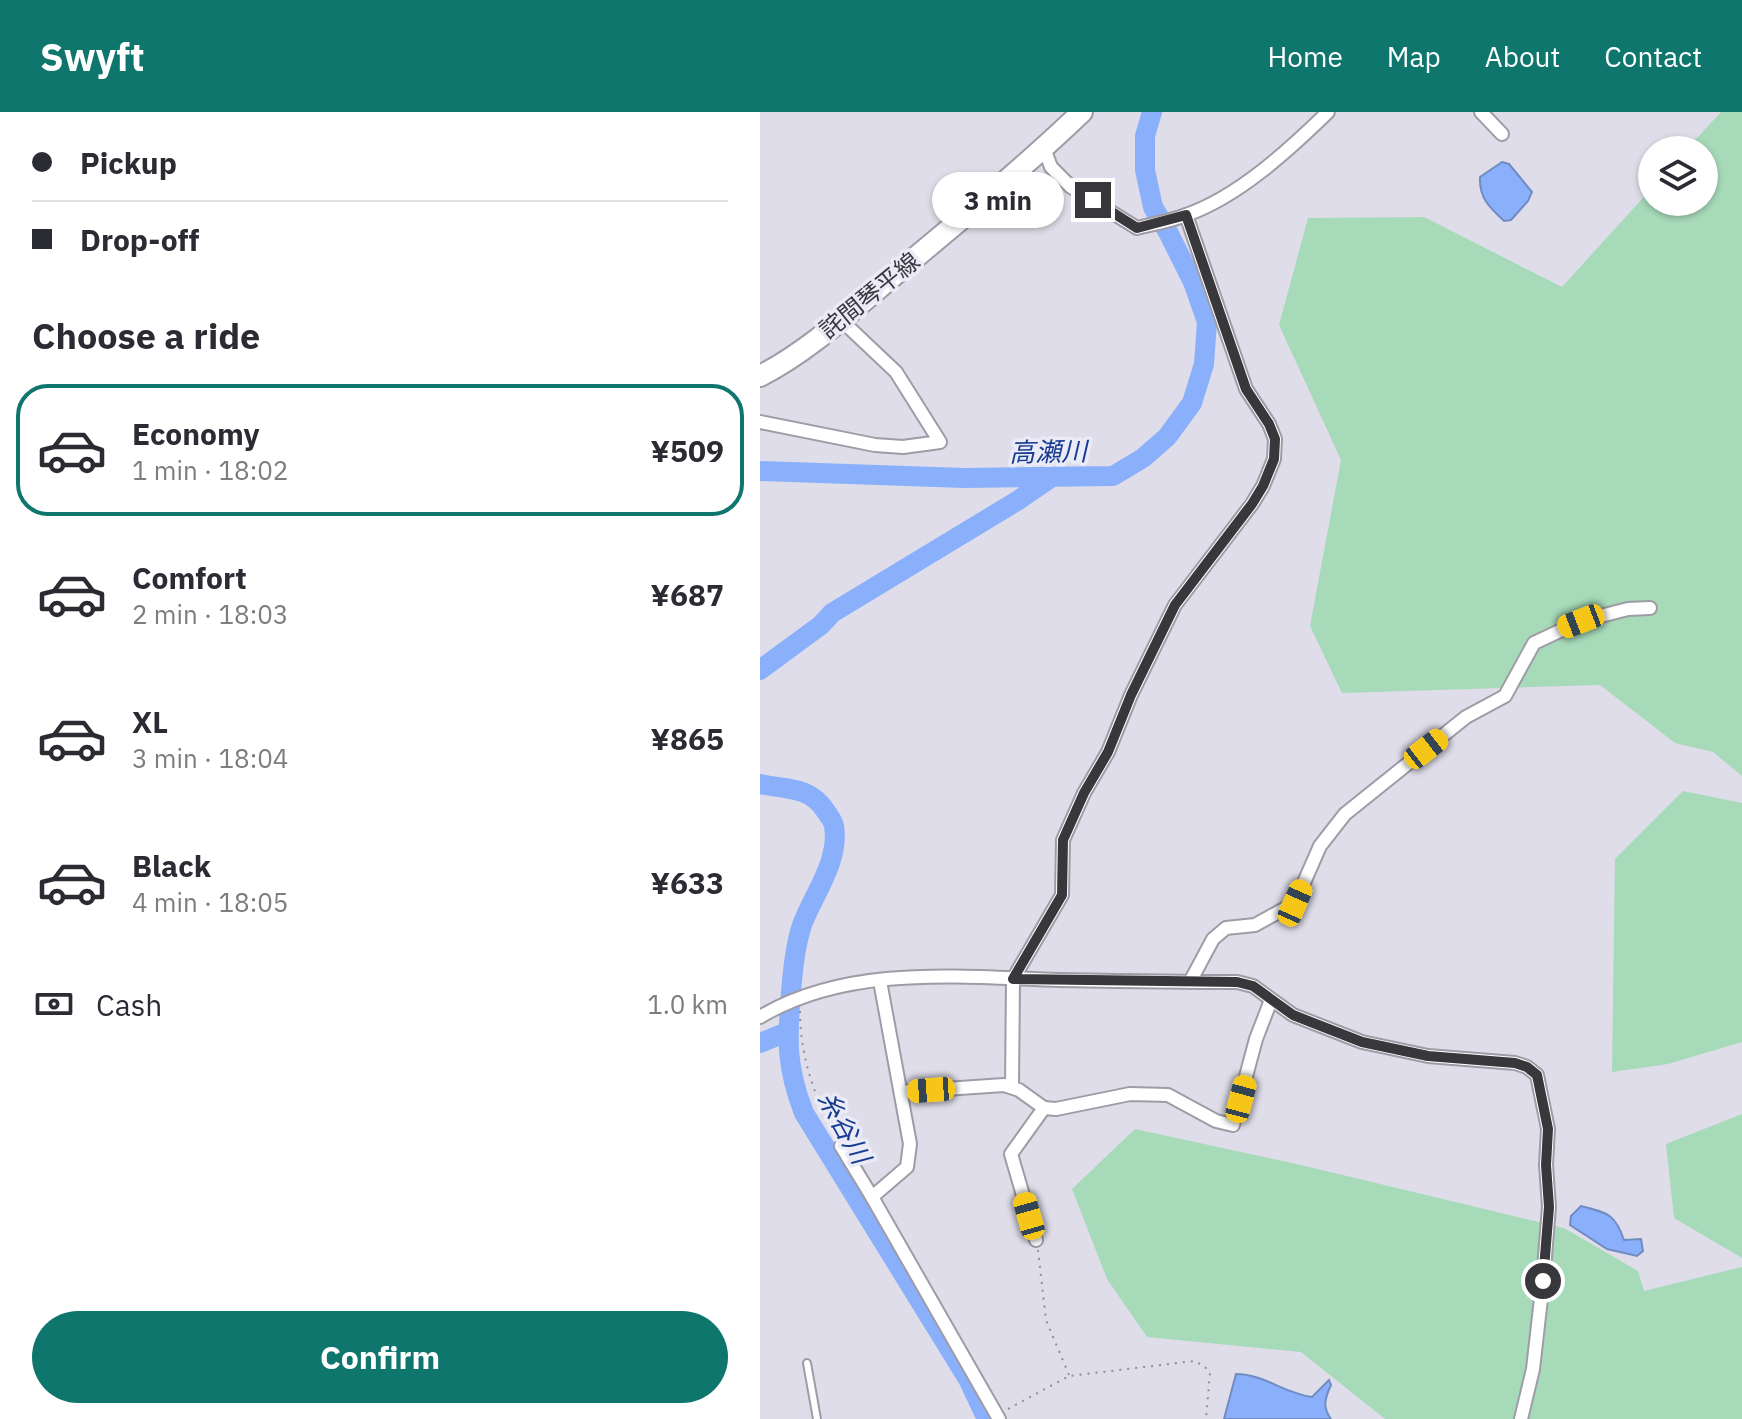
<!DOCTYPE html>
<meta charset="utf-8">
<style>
:root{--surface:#fff;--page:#f7f7f7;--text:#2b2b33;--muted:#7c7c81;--line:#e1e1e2;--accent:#0f766e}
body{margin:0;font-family:"IBM Plex Sans","Noto Sans JP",sans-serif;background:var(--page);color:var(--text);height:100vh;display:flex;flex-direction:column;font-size:30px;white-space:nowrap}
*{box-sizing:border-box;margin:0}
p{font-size:26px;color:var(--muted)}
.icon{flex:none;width:44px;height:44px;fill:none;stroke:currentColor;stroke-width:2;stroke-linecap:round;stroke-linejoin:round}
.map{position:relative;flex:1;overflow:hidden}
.details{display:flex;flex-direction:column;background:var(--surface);width:760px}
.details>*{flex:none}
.banner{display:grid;align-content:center;height:176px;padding:0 32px;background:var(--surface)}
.controls{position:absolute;left:878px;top:24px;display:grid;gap:16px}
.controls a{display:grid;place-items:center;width:80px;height:80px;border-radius:50%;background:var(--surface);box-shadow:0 2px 6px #0004;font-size:40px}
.end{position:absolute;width:36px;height:36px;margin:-18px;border:10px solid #37373c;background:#fff;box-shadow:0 0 0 4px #fff}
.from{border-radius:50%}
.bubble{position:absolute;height:56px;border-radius:28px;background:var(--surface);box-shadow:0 2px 6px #0004;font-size:26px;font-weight:700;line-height:56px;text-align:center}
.car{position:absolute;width:24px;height:48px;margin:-24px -12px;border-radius:10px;box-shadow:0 0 6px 2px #0007;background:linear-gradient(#f5c518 24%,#345 0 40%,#f5c518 0 76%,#345 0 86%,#f5c518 0)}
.banner b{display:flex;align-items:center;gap:28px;height:76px;font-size:30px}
.banner b+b{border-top:2px solid var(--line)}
.banner i{width:20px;height:20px;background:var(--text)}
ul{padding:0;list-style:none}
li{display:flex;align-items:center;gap:24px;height:132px;margin:0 16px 12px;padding:0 16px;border:4px solid transparent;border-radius:32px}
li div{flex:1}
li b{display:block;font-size:30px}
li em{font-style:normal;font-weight:700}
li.active{border-color:var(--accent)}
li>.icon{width:72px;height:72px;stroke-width:1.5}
h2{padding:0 32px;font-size:36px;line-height:96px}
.pay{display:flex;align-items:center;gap:20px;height:88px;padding:0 32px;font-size:30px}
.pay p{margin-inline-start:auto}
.button{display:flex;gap:16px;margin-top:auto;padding:16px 32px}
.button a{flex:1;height:92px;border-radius:48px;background:var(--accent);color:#fff;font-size:32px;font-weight:700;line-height:92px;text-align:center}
header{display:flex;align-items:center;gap:48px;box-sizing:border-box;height:112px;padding:0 40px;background:var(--accent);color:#fff}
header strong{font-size:38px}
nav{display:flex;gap:44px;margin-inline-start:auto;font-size:28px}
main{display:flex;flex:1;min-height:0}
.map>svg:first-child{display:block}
.green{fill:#a7dab9}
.water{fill:#8ab0fb;stroke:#718cc2;stroke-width:2}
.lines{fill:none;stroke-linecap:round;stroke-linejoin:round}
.river{stroke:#8ab0fb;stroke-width:20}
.lane-casing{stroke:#9d9ca7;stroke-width:10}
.street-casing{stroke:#9d9ca7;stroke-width:16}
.primary-casing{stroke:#9d9ca7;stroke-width:24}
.path{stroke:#908f98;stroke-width:2;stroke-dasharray:2 6;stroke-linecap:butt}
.lane{stroke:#fff;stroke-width:6}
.street{stroke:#fff;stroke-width:12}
.primary{stroke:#fff;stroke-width:20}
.route{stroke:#37373c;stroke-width:10}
.labels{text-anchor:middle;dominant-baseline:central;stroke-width:7;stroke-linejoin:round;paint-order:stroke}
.street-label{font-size:24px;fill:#37373c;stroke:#ebeaf7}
.water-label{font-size:26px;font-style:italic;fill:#173d91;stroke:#ebeaf7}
</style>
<header>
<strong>Swyft</strong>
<nav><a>Home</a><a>Map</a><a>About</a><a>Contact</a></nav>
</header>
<main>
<section class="details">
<div class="banner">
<b><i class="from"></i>Pickup</b>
<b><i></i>Drop-off</b>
</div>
<h2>Choose a ride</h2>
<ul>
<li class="active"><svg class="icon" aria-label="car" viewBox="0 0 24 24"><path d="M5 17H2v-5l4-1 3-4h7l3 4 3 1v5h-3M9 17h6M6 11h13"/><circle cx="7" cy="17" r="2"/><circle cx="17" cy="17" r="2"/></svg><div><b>Economy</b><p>1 min · 18:02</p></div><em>¥509</em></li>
<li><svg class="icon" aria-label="car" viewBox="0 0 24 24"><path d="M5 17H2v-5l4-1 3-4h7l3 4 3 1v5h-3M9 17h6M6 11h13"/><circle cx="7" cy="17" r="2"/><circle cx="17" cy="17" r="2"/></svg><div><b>Comfort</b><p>2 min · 18:03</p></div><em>¥687</em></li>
<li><svg class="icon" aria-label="car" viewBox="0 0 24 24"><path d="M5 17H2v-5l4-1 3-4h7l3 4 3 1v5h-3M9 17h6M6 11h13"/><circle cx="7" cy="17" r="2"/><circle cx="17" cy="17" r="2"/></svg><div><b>XL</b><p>3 min · 18:04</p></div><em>¥865</em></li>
<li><svg class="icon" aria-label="car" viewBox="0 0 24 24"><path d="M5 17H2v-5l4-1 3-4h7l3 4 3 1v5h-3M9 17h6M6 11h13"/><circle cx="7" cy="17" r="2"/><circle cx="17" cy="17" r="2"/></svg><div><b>Black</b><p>4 min · 18:05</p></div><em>¥633</em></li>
</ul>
<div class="pay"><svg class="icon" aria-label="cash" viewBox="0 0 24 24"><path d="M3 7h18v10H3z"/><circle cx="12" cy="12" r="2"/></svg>Cash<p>1.0 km</p></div>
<div class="button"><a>Confirm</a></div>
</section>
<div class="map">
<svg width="982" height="1307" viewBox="0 0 982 1307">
<rect width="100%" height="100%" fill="#dedde9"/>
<!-- green -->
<g class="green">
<polygon points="961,0 982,0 982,664 953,640 915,631 840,573 582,581 550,514 581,348 519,213 548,106 664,105 802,175 892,76 892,90 944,90 944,38 926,38"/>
<polygon points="923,679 982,691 982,930 908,952 852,960 855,747"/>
<polygon points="982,1002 982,1146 914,1106 906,1032"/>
<polygon points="375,1017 541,1053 804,1116 878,1159 884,1179 982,1155 982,1307 625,1307 541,1240 387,1225 347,1167 312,1077"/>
</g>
<!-- water -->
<g class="water">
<path d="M742,50L749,52L772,80L768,89L751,108L744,109C729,95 719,86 720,65Z"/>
<path d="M821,1094C848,1101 855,1102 864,1128L881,1127L883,1139L877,1144L847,1137L810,1113L811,1104Z"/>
<path d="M476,1262C504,1262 523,1281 552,1285L569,1268L571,1273C565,1286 562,1295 571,1307H464Z"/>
</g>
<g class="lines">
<!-- river -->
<g class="river">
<polyline points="0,359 204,366 353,364 383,346 407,325 432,291 444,252 447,210 433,170 408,120 393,95 385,58 385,24 392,0"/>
<polyline points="0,558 61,513 72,501 257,389 289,367"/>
<path d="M0,672C27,678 49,674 65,698C68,703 73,708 74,714C80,749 53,783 42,813C35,835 33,857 31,880C27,928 26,955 44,1001L208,1267L227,1307"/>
<polyline points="0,931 27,920"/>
</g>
<!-- lane casing -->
<g class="lane-casing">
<polyline id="lane" points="47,1251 57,1307"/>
</g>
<!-- street casing -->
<g class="street-casing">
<g id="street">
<polyline points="721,0 742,22"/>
<path d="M284,36L291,55L311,75L377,116C393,112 411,109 426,103C478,85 529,38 568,0"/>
<polyline points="0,310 115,333 143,335 180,330 136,260 81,208"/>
<polyline points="430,870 453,827 466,816 495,813 535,791 560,734 585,702 706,605 745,584 774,531 821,509 868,497 890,496"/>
<path d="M0,905C88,852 201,865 300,868C359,869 418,870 477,870L493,874L533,903L602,930L668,944L755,951L767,955L777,963L788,1017L786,1053L789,1095L783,1169L773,1257L761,1307"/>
<polyline points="252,975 253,867 302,783 303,728 324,681 348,640 371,583 415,493 492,392 503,374 514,347 515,327 509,312 486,277 426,103"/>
<polyline points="141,980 244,973 259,978 284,996 296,997 370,982 408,983 456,1009 473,1013 496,927 511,888"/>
<polyline points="81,1034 112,1085 239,1307"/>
<polyline points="112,1085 147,1055 150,1032 120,869"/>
<polyline points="276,1128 251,1042 284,996"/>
</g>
</g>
<!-- primary casing -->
<g class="primary-casing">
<path id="primary" d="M0,264C49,239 90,200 132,165C197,111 261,58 322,0"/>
</g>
<!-- path -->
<g class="path">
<path d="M40,899C40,944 54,983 74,1022"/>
<polyline points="278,1138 286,1208 309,1263"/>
<polyline points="248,1297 309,1264 434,1249 444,1254 450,1261 446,1307"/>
</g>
<!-- lane -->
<use href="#lane" class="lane"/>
<!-- street -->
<use href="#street" class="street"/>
<!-- primary -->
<use href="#primary" class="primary"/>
</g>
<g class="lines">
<!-- route -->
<polyline class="route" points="333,88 377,116 426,103 486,277 509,312 515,327 514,347 503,374 492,392 415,493 371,583 348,640 324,681 303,728 302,783 253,867 477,870 493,874 533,903 602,930 668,944 755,951 767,955 777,963 788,1017 786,1053 789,1095 783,1169"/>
</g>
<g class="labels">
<!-- street labels -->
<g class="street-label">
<text transform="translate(109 183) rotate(-39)">詫間琴平線</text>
</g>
<!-- water labels -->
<g class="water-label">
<text transform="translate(288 339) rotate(-1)">高瀬川</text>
<text transform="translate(85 1015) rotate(61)">糸谷川</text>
</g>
</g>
</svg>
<div class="controls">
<a><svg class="icon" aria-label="layers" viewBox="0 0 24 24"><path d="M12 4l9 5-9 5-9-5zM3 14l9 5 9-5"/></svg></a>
</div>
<i class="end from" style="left:783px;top:1169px"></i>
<i class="end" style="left:333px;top:88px"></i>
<div class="bubble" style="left:172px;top:60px;width:132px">3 min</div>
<i class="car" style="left:821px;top:509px;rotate:249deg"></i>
<i class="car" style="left:666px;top:637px;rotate:52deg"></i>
<i class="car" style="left:535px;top:791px;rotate:24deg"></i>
<i class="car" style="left:171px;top:978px;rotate:266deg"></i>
<i class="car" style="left:481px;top:987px;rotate:15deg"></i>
<i class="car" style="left:269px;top:1104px;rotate:344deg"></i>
</div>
</main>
